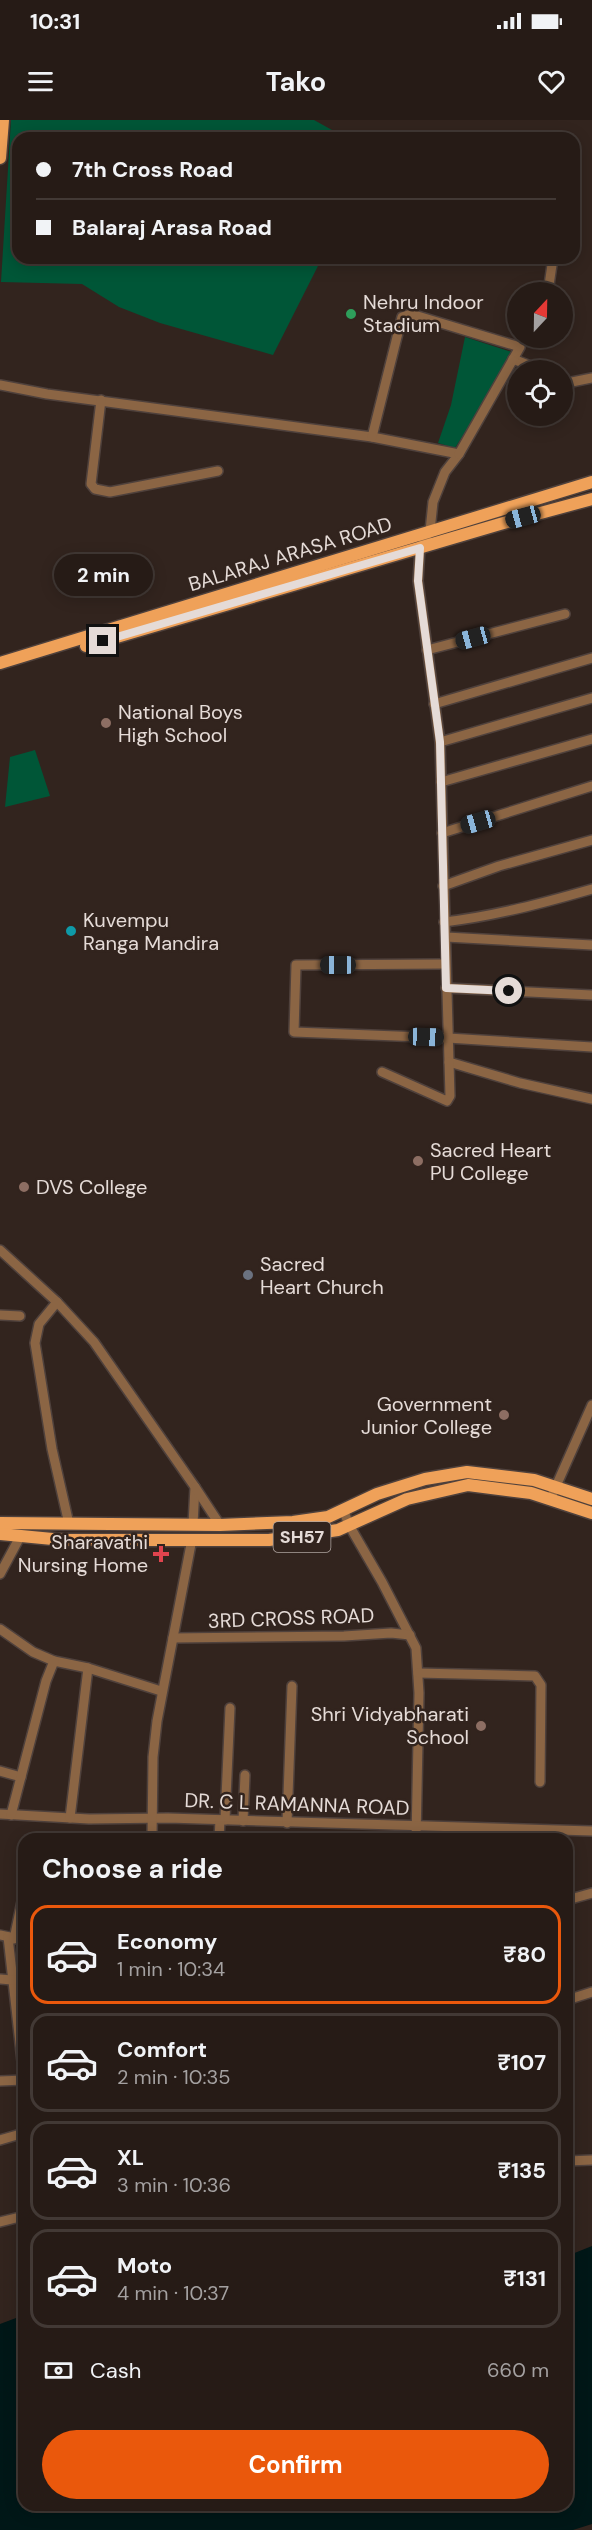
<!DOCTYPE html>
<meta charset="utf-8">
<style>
:root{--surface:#261b16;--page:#2e241f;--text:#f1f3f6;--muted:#a4a1a1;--line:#423935;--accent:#ea580c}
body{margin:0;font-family:"DM Sans",sans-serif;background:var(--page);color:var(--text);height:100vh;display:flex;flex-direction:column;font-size:22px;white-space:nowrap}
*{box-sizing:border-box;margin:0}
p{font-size:20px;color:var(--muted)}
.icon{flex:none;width:33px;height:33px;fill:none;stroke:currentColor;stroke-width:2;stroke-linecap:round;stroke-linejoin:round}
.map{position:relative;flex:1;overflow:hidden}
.drawer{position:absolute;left:18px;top:1713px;width:555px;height:678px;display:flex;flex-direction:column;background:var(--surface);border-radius:18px;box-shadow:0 3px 15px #0003,0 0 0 2px var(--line)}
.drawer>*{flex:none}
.top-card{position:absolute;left:12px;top:12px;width:568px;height:132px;border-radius:18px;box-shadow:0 3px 15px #0003,0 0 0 2px var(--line);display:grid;align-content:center;height:132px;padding:0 24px;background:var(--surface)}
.needle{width:39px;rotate:22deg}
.buttons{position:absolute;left:507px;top:162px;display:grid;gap:12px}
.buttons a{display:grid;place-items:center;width:66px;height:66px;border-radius:50%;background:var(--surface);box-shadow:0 3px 15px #0003,0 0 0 2px var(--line);font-size:30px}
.end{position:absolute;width:27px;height:27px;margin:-14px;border:8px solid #e5dbd7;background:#111;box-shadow:0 0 0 3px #111}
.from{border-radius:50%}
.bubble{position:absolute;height:42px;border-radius:21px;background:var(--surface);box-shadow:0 3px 15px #0003,0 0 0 2px var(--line);font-size:20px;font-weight:700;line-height:42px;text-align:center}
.car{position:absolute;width:18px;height:36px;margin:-18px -9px;border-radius:8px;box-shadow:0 0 4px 2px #0007;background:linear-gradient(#222 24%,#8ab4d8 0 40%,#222 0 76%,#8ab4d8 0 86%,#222 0)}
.top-card b{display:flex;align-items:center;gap:21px;height:57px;font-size:22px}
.top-card b+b{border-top:2px solid var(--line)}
.top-card i{width:15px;height:15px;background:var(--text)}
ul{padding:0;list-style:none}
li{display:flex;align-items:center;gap:18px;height:99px;margin:0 12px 9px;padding:0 12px;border:3px solid var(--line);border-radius:18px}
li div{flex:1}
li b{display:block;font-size:22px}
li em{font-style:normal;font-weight:700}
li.selected{border-color:var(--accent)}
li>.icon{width:54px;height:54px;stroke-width:1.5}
h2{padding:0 24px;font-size:27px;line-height:72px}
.pay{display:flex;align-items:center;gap:15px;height:66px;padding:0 24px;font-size:22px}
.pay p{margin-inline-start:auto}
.primary-button{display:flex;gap:12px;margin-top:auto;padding:12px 24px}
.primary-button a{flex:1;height:69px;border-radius:36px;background:var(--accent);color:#fff;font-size:24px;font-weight:700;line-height:69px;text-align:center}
.status{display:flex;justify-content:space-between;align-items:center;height:42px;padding:0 30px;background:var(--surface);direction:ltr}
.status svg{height:16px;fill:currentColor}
header{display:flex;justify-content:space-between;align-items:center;height:78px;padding:0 24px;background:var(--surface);font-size:27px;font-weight:700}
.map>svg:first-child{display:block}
.green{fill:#005637}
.water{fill:#001717}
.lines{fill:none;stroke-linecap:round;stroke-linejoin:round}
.minor-casing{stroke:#4f413c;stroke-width:12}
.major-casing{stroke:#4f413c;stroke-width:15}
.minor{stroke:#8b6544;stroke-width:9}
.major{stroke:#efa159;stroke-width:12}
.route{stroke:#e5dbd7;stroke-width:8}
.leisure-dot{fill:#2e9e5b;stroke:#32241e;stroke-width:2}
.education-dot{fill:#8d6e63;stroke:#32241e;stroke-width:2}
.culture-dot{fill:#0f9aa8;stroke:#32241e;stroke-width:2}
.worship-dot{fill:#6b7280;stroke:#32241e;stroke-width:2}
.health-dot{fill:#e0444e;stroke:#32241e;stroke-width:2}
.labels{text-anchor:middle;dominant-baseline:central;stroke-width:5;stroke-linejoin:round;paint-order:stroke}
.shield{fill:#32241e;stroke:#afa4a0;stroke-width:1.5}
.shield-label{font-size:18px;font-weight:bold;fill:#e5dbd7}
.poi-label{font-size:20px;fill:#e5dbd7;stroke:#32241e;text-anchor:start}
.street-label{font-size:20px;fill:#e5dbd7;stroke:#32241e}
</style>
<div class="status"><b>10:31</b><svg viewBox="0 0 49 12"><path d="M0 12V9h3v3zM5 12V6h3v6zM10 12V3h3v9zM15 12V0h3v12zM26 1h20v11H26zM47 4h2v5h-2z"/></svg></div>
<header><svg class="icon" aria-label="menu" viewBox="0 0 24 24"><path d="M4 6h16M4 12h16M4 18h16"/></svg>Tako<svg class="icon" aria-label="heart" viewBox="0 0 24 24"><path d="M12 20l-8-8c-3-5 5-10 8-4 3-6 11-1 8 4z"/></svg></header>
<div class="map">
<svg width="592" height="2410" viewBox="0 0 592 2410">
<rect width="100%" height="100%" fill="#32241e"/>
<!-- green -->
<g class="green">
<polygon points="11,0 314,0 341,15 341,18 18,18 18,138 322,138 273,235 160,203 119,187 82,164 1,162"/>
<polygon points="465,217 515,233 455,328 438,323 451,285"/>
<polygon points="35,630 50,676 5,687 10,637"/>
</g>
<!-- water -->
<polygon class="water" points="592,2126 592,2404 573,2410 0,2410 0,2204 24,2195 24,2385 567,2385 567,2136"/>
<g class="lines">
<!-- minor casing -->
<g class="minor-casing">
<g id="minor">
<polyline points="548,172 553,138"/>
<polyline points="513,239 541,250"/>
<polyline points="562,264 592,258"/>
<polyline points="0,265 47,274 372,317 459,334 445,352 433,382 430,411 420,428 418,461 440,622 449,942 520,963 592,979"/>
<polyline points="101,280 91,364 95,369 110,372 218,351"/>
<polyline points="372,317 402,197 411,194 520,227 459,334"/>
<polyline points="427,530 565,494"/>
<polyline points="434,584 592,538"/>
<polyline points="440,622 592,578"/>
<polyline points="441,662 592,619"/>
<polyline points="442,713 592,666"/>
<polyline points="443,766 499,746 592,720"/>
<path d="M444,802C495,796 543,783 592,769"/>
<polyline points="446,817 592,825"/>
<polyline points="445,844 296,845 294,912 448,918 592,927"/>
<polyline points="446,868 592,875"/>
<polyline points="382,952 447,981 450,976 449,942"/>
<polyline points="0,1130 57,1182 94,1222 195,1367 193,1404"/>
<polyline points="57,1182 39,1204 35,1223 52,1329 69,1404"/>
<polyline points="0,1195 20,1196"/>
<polyline points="195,1367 220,1405"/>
<polyline points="553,1373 592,1285"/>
<polyline points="343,1389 349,1405 382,1462 416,1528 419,1573 416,1719"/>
<polyline points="0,1454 21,1415"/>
<polyline points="0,1509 33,1532 54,1541 88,1548 161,1571"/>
<polyline points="173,1518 344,1516 391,1513 410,1515"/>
<polyline points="418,1553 535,1556 541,1565 540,1662"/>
<polyline points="0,1651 21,1657"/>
<polyline points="0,1694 89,1699 168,1698 592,1711"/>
<polyline points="11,1695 46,1561 54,1541"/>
<polyline points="70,1698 88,1548"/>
<polyline points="225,1700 230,1588"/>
<polyline points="243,1701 245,1655"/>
<polyline points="287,1703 292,1566"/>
<polyline points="152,1719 153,1637 157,1601 192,1419"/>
<polyline points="219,1719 220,1700"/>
<polyline points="567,1780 592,1773"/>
<polyline points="0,1815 24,1820"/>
<polyline points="8,1817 24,1959"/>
<polyline points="14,1819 24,1772"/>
<polyline points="0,1859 24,1861"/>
<polyline points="567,1880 592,1872"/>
<polyline points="0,1961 24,1960"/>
<polyline points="0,2020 24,2013"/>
<polyline points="567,2041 592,2040"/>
<polyline points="0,2102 24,2096"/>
</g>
</g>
<!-- major casing -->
<g class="major-casing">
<g id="major">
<polyline points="0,38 3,0"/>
<polyline points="86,526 500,404 592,379"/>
<polyline points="0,543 592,362"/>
<polyline points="0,1403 220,1405 293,1402 328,1397 377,1374 425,1359 467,1352 534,1360 592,1379"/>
<polyline points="0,1414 63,1420 269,1420 338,1410 407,1379 468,1365 531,1373 592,1393"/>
</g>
</g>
<!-- minor -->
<use href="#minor" class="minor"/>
<!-- major -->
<use href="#major" class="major"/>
</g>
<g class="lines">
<!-- route -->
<polyline class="route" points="103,521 420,428 418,461 440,622 446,868 509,871"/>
</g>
<!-- markers -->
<circle class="leisure-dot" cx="351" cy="194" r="6"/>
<g class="education-dot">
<circle cx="106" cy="603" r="6"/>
<circle cx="418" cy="1041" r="6"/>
<circle cx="24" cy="1067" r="6"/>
<circle cx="504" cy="1295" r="6"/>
<circle cx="481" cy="1606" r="6"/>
</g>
<circle class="culture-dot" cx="71" cy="811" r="6"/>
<circle class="worship-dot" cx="248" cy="1155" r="6"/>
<path class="health-dot" d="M158 1425h6v6h6v6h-6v6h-6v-6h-6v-6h6z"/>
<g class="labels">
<!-- shield labels -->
<rect class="shield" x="273.5" y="1402" width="57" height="30" rx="4.5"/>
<g class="shield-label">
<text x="302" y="1417">SH57</text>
</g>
<!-- poi labels -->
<g class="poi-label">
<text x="363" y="182">Nehru Indoor<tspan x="363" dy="23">Stadium</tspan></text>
<text x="118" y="592">National Boys<tspan x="118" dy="23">High School</tspan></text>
<text x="83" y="800">Kuvempu<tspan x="83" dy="23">Ranga Mandira</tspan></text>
<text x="430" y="1030">Sacred Heart<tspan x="430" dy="23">PU College</tspan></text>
<text x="36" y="1067">DVS College</text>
<text x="260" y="1144">Sacred<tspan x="260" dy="23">Heart Church</tspan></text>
<text x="492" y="1284" text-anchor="end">Government<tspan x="492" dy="23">Junior College</tspan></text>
<text x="148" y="1422" text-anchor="end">Sharavathi<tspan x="148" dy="23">Nursing Home</tspan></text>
<text x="469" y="1594" text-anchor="end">Shri Vidyabharati<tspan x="469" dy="23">School</tspan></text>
</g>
<!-- street labels -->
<g class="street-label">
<text transform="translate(290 434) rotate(-17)">BALARAJ ARASA ROAD</text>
<text transform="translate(291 1498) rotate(-2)">3RD CROSS ROAD</text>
<text transform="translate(297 1684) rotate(2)">DR. C L RAMANNA ROAD</text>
</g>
</g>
</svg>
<div class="buttons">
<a><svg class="needle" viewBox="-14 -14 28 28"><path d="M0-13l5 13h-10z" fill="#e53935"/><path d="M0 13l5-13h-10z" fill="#a4a1a1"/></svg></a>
<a><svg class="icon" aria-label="locate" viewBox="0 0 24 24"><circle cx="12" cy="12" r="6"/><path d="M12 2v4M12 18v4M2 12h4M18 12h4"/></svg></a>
</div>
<i class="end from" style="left:509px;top:871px"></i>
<i class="end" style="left:103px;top:521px"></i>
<div class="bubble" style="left:54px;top:434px;width:99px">2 min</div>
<i class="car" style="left:523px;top:397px;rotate:255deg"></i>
<i class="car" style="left:473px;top:518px;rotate:255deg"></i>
<i class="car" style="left:478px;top:702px;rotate:254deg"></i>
<i class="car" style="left:338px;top:845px;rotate:270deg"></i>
<i class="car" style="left:426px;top:917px;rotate:92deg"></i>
<div class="top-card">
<b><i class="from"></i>7th Cross Road</b>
<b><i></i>Balaraj Arasa Road</b>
</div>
<section class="drawer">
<h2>Choose a ride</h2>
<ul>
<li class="selected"><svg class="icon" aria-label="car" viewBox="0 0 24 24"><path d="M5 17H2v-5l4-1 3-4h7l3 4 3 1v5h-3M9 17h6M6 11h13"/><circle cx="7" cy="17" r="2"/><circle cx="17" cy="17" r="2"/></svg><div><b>Economy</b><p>1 min · 10:34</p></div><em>₹80</em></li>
<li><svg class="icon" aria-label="car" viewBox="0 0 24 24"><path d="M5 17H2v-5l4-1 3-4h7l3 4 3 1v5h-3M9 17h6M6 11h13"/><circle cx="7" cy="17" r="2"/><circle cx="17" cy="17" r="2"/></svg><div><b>Comfort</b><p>2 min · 10:35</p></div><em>₹107</em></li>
<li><svg class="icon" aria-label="car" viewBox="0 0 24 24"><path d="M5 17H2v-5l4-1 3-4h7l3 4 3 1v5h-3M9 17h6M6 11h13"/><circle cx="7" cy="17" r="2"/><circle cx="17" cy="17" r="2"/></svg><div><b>XL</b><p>3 min · 10:36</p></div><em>₹135</em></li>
<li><svg class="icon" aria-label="car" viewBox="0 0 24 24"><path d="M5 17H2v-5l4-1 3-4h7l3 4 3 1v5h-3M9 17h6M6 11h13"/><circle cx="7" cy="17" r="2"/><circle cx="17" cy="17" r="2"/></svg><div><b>Moto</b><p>4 min · 10:37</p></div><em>₹131</em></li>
</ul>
<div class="pay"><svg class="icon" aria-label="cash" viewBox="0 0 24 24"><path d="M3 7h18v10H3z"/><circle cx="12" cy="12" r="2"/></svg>Cash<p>660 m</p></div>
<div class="primary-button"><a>Confirm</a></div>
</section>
</div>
